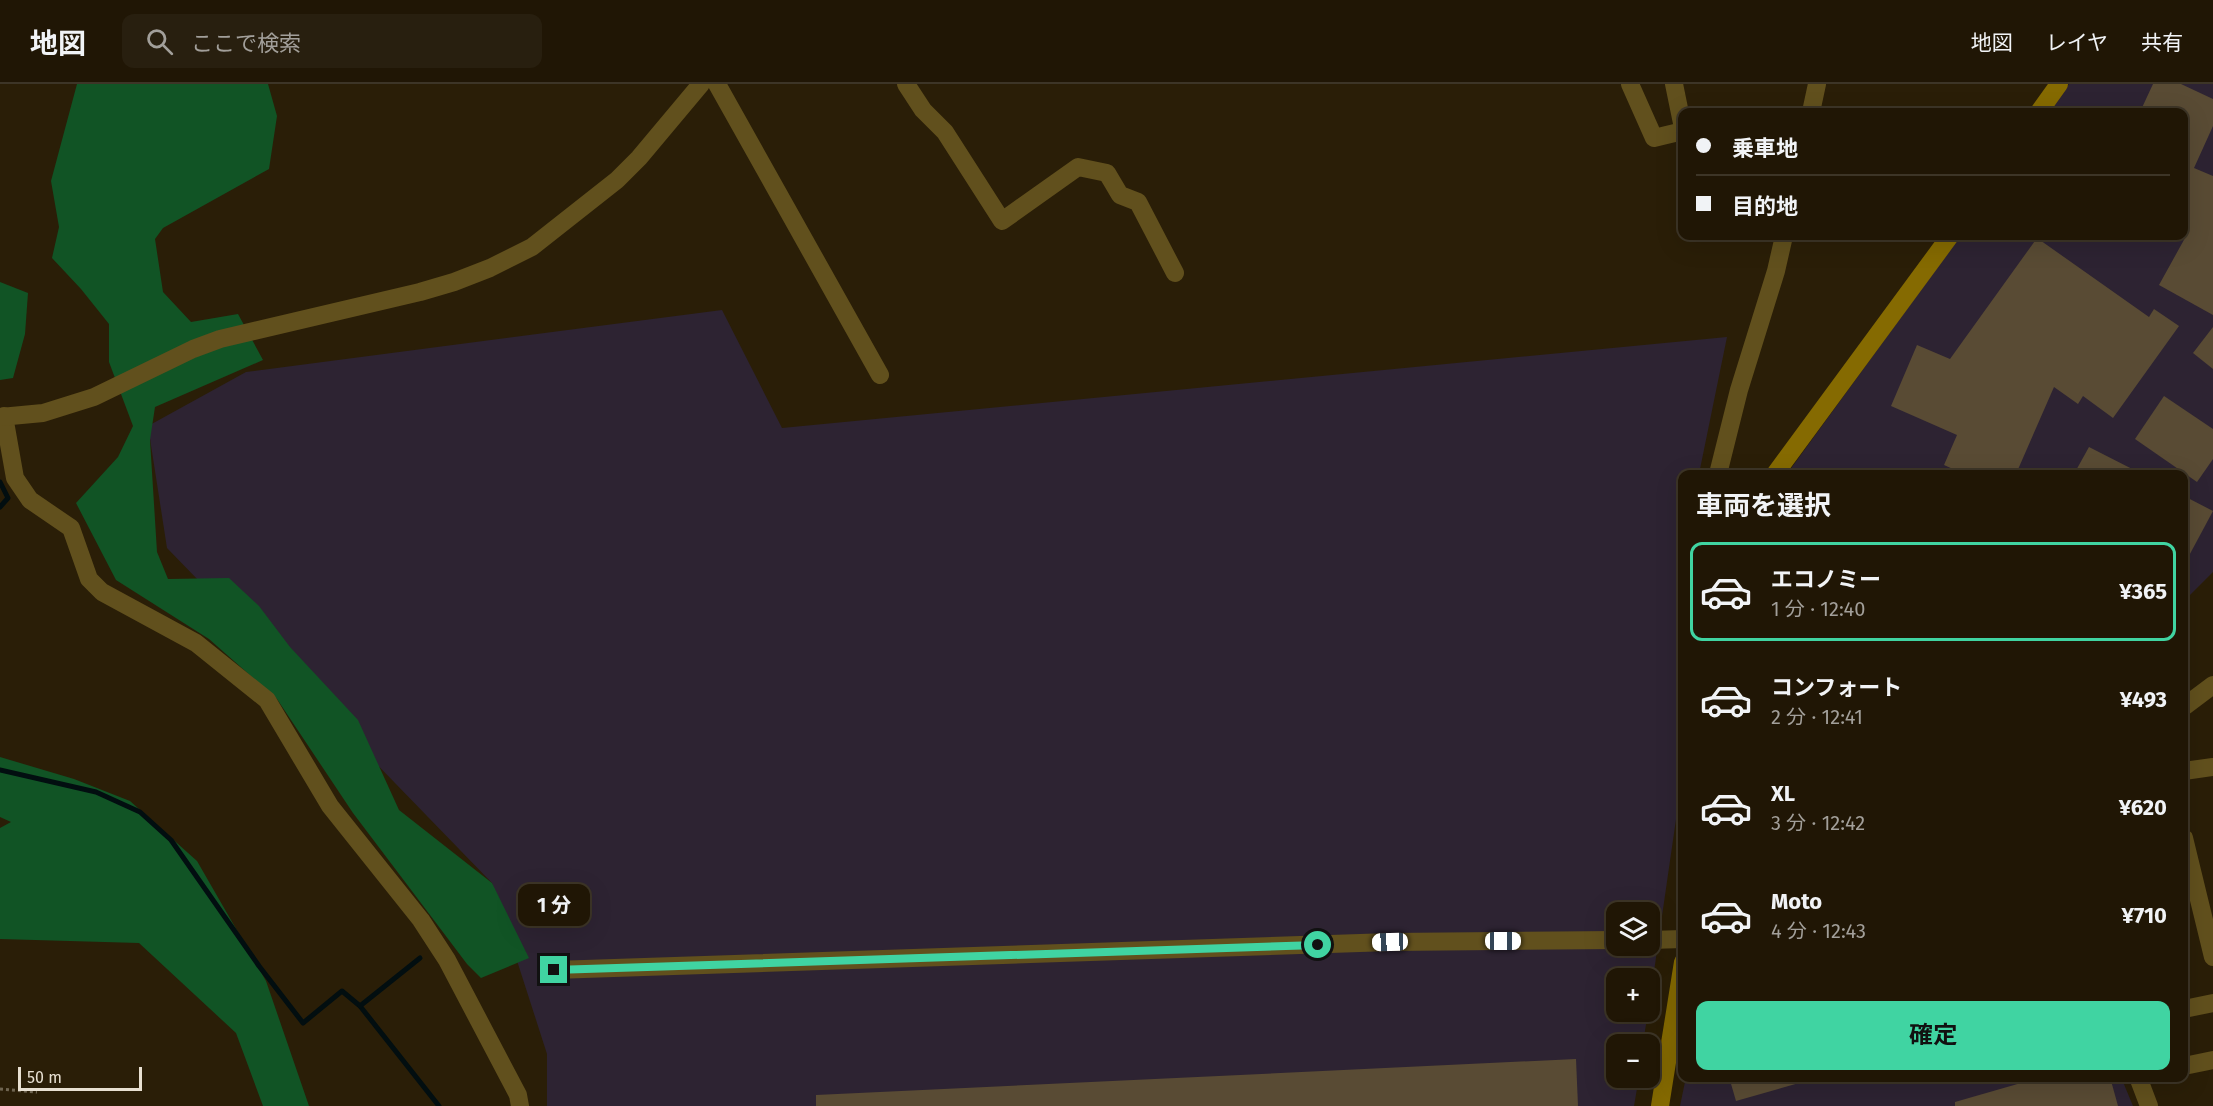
<!DOCTYPE html>
<html lang="ja">
<meta charset="utf-8">
<style>
:root{--surface:#201605;--page:#281f0f;--text:#f1f3f6;--muted:#a29f9a;--line:#3d3527;--accent:#40d4a2}
body{margin:0;font-family:"Fira Sans","Noto Sans JP",sans-serif;background:var(--page);color:var(--text);height:100vh;display:flex;flex-direction:column;font-size:22px;white-space:nowrap}
*{box-sizing:border-box;margin:0}
p{font-size:20px;color:var(--muted)}
.icon{flex:none;width:33px;height:33px;fill:none;stroke:currentColor;stroke-width:2;stroke-linecap:round;stroke-linejoin:round}
.map{position:relative;flex:1;overflow:hidden}
.sheet{position:absolute;left:1678px;top:386px;width:510px;height:612px;display:flex;flex-direction:column;background:var(--surface);border-radius:12px;box-shadow:0 6px 24px #0002,0 0 0 2px var(--line)}
.sheet>*{flex:none}
.guide{position:absolute;left:1678px;top:24px;width:510px;height:132px;border-radius:12px;box-shadow:0 6px 24px #0002,0 0 0 2px var(--line);display:grid;align-content:center;height:132px;padding:0 18px;background:var(--surface)}
.controls{position:absolute;left:1606px;top:818px;display:grid;gap:12px}
.controls a{display:grid;place-items:center;width:54px;height:54px;border-radius:12px;background:var(--surface);box-shadow:0 6px 24px #0002,0 0 0 2px var(--line);font-size:30px}
.scale{position:absolute;left:18px;bottom:15px;width:124px;box-sizing:border-box;padding-left:6px;border:3px solid #e8e0d2;border-top:0;font-size:16px;line-height:21px;white-space:nowrap;color:#e8e0d2;-webkit-text-stroke:4px #2a1e07;paint-order:stroke}
.end{position:absolute;width:27px;height:27px;margin:-14px;border:8px solid #40d4a2;background:#111;box-shadow:0 0 0 3px #111}
.from{border-radius:50%}
.bubble{position:absolute;height:42px;border-radius:12px;background:var(--surface);box-shadow:0 6px 24px #0002,0 0 0 2px var(--line);font-size:20px;font-weight:700;line-height:42px;text-align:center}
.car{position:absolute;width:18px;height:36px;margin:-18px -9px;border-radius:8px;box-shadow:0 0 4px 2px #0007;background:linear-gradient(#fff 24%,#345 0 40%,#fff 0 76%,#345 0 86%,#fff 0)}
.guide b{display:flex;align-items:center;gap:21px;height:57px;font-size:22px}
.guide b+b{border-top:2px solid var(--line)}
.guide i{width:15px;height:15px;background:var(--text)}
ul{padding:0;list-style:none}
li{display:flex;align-items:center;gap:18px;height:99px;margin:0 12px 9px;padding:0 6px;border:3px solid transparent;border-radius:12px}
li div{flex:1}
li b{display:block;font-size:22px}
li em{font-style:normal;font-weight:700}
li.active{border-color:var(--accent)}
li>.icon{width:54px;height:54px;stroke-width:1.5}
h2{padding:0 18px;font-size:27px;line-height:72px}
.button{display:flex;gap:12px;margin-top:auto;padding:12px 18px}
.button a{flex:1;height:69px;border-radius:12px;background:var(--accent);color:#111;font-size:24px;font-weight:700;line-height:69px;text-align:center}
header{display:flex;align-items:center;gap:36px;box-sizing:border-box;height:84px;padding:0 30px;background:var(--surface);border-bottom:2px solid var(--line)}
header strong{font-size:28px}
nav{display:flex;gap:33px;margin-inline-start:auto;font-size:21px}
.search{width:420px;height:54px;background:var(--page);display:flex;align-items:center;gap:15px;box-sizing:border-box;padding:0 21px;border-radius:12px;color:var(--muted);font-size:22px}
.map>svg:first-child{display:block}
.industrial{fill:#2d2332;fill-rule:evenodd}
.forest{fill:#115425}
.lines{fill:none;stroke-linecap:round;stroke-linejoin:round}
.stream{stroke:#020e10;stroke-width:5}
.building{fill:#594b34}
.path{stroke:#706652;stroke-width:3;stroke-dasharray:3 3;stroke-linecap:butt}
.street{stroke:#61501d;stroke-width:18}
.secondary{stroke:#856a01;stroke-width:18}
.route{stroke:#40d4a2;stroke-width:8}
</style>
<header>
<strong>地図</strong>
<div class="search"><svg class="icon" aria-label="search" viewBox="0 0 24 24"><circle cx="10" cy="10" r="6"/><path d="M15 15l6 6"/></svg>ここで検索</div>
<nav><a>地図</a><a>レイヤ</a><a>共有</a></nav>
</header>
<div class="map">
<svg width="2213" height="1022" viewBox="0 0 2213 1022">
<rect width="100%" height="100%" fill="#2a1e07"/>
<!-- industrial -->
<g class="industrial">
<polygon points="2069,0 2213,0 2213,488 2184,517 2184,390 1787,390 1960,152 2184,152 2184,28 2048,28"/>
<path d="M722,226L782,344L1727,253L1699,390H1683V687L1650,915V894H1617V927H1648L1643,960H1617V993H1639L1634,1022H547V970L492,799L167,464L148,342L246,288ZM1617,828H1650V861H1617Z"/>
<polygon points="1686,993 2121,993 2133,1022 1680,1022"/>
</g>
<!-- forest -->
<g class="forest">
<polygon points="77,0 268,0 277,32 269,85 163,144 155,155 163,208 191,238 238,230 263,276 155,323 150,356 157,468 168,495 229,494 259,522 290,563 358,636 399,726 492,799 529,874 481,894 467,880 353,729 277,615 209,555 116,496 76,419 118,373 133,342 109,278 109,240 81,205 52,174 59,143 51,97"/>
<polygon points="0,198 28,209 25,250 13,294 0,296"/>
<polygon points="0,673 74,695 130,717 197,777 266,897 309,1022 263,1022 236,949 139,859 0,855 0,744 11,738 0,733"/>
</g>
<g class="lines">
<!-- stream -->
<g class="stream">
<polyline points="0,398 8,414 0,423"/>
<polyline points="0,686 96,708 140,728 171,756 259,882 303,939 342,907 360,922 439,1022"/>
<polyline points="360,922 420,874"/>
</g>
</g>
<!-- building -->
<g class="building">
<polygon points="2153,0 2181,0 2213,15 2213,42 2194,84 2213,92 2213,231 2159,201 2185,154 2184,28 2140,28"/>
<polygon points="2037,154 2149,233 2154,225 2179,242 2113,334 2083,312 2078,320 2054,303 2016,390 1964,390 1944,381 1957,351 1891,322 1917,261 1950,275"/>
<polygon points="2213,243 2213,285 2193,269"/>
<polygon points="2164,312 2213,345 2213,375 2197,398 2135,355"/>
<polygon points="2089,363 2142,390 2074,390"/>
<polygon points="2184,412 2213,427 2184,481"/>
<polygon points="1576,975 1578,1022 816,1022 816,1011"/>
<polygon points="1729,993 1806,993 1806,997 1736,1017"/>
<polygon points="2042,993 2110,993 2118,1022 1955,1022 1955,1018"/>
</g>
<g class="lines">
<!-- path -->
<polyline class="path" points="0,1005 37,1008"/>
<!-- street -->
<g class="street">
<polyline points="717,0 880,291"/>
<polyline points="906,0 923,26 945,48 1002,137 1078,83 1107,89 1120,111 1138,118 1175,189"/>
<polyline points="1630,0 1654,54 1683,47"/>
<polyline points="1674,0 1683,44"/>
<polyline points="1811,28 1817,0"/>
<polyline points="4,332 15,394 30,416 71,444 89,495 102,508 196,559 267,616 330,722 421,836 447,876 518,1011 520,1022"/>
<polyline points="0,333 43,329 94,313 193,265 220,255 420,208 454,198 490,184 532,163 617,96 639,74 701,0"/>
<polyline points="1718,390 1739,306 1776,187 1784,152"/>
<polyline points="2185,622 2213,601"/>
<polyline points="2184,687 2213,683"/>
<polyline points="2184,754 2213,873"/>
<polyline points="1650,856 1683,855"/>
<polyline points="554,886 1390,858 1617,856"/>
<polyline points="2184,925 2213,919"/>
<polyline points="2184,982 2213,976"/>
<polyline points="2138,993 2149,1022"/>
</g>
<!-- secondary -->
<g class="secondary">
<polyline points="2039,28 2059,0"/>
<polyline points="1775,390 1950,152"/>
<polyline points="1660,1022 1683,878"/>
</g>
</g>
<g class="lines">
<!-- route -->
<polyline class="route" points="554,886 1318,861"/>
</g>
</svg>
<div class="controls">
<a><svg class="icon" aria-label="layers" viewBox="0 0 24 24"><path d="M12 4l9 5-9 5-9-5zM3 14l9 5 9-5"/></svg></a>
<a>+</a>
<a>−</a>
</div>
<div class="scale">50 m</div>
<i class="end from" style="left:1318px;top:861px"></i>
<i class="end" style="left:554px;top:886px"></i>
<div class="bubble" style="left:518px;top:800px;width:72px">1 分</div>
<i class="car" style="left:1503px;top:857px;rotate:90deg"></i>
<i class="car" style="left:1390px;top:858px;rotate:268deg"></i>
<div class="guide">
<b><i class="from"></i>乗車地</b>
<b><i></i>目的地</b>
</div>
<section class="sheet">
<h2>車両を選択</h2>
<ul>
<li class="active"><svg class="icon" aria-label="car" viewBox="0 0 24 24"><path d="M5 17H2v-5l4-1 3-4h7l3 4 3 1v5h-3M9 17h6M6 11h13"/><circle cx="7" cy="17" r="2"/><circle cx="17" cy="17" r="2"/></svg><div><b>エコノミー</b><p>1 分 · 12:40</p></div><em>¥365</em></li>
<li><svg class="icon" aria-label="car" viewBox="0 0 24 24"><path d="M5 17H2v-5l4-1 3-4h7l3 4 3 1v5h-3M9 17h6M6 11h13"/><circle cx="7" cy="17" r="2"/><circle cx="17" cy="17" r="2"/></svg><div><b>コンフォート</b><p>2 分 · 12:41</p></div><em>¥493</em></li>
<li><svg class="icon" aria-label="car" viewBox="0 0 24 24"><path d="M5 17H2v-5l4-1 3-4h7l3 4 3 1v5h-3M9 17h6M6 11h13"/><circle cx="7" cy="17" r="2"/><circle cx="17" cy="17" r="2"/></svg><div><b>XL</b><p>3 分 · 12:42</p></div><em>¥620</em></li>
<li><svg class="icon" aria-label="car" viewBox="0 0 24 24"><path d="M5 17H2v-5l4-1 3-4h7l3 4 3 1v5h-3M9 17h6M6 11h13"/><circle cx="7" cy="17" r="2"/><circle cx="17" cy="17" r="2"/></svg><div><b>Moto</b><p>4 分 · 12:43</p></div><em>¥710</em></li>
</ul>
<div class="button"><a>確定</a></div>
</section>
</div>
